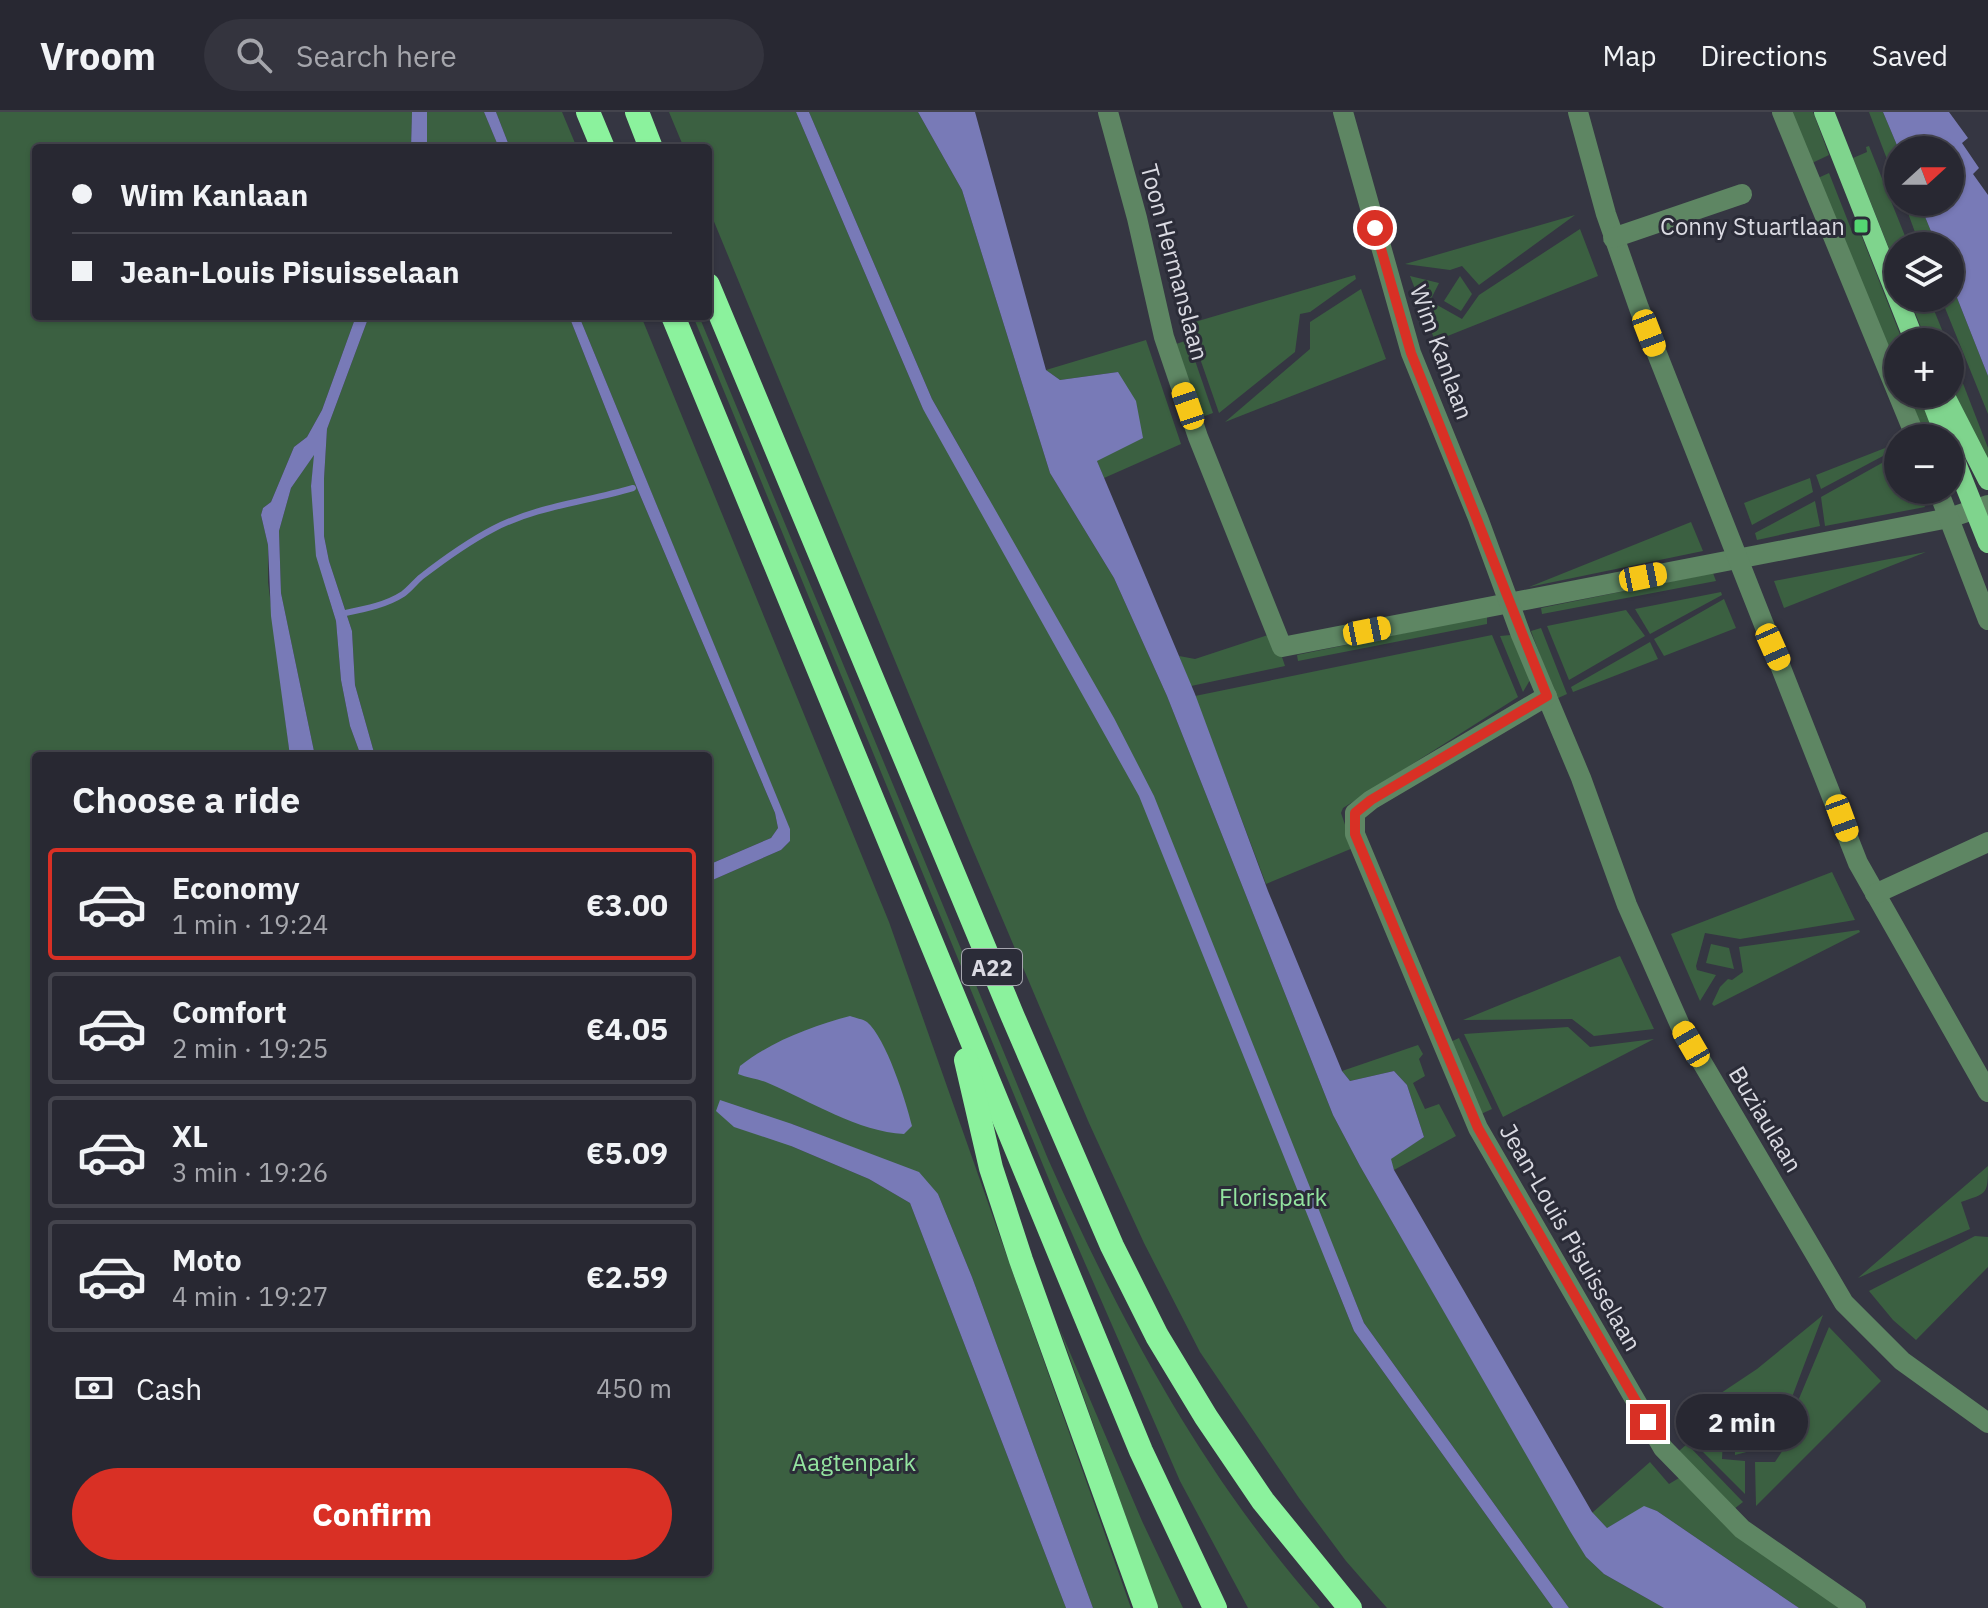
<!DOCTYPE html>
<meta charset="utf-8">
<style>
:root{--surface:#282832;--page:#34343e;--text:#f1f3f6;--muted:#a5a6ac;--line:#44444d;--accent:#d93025}
body{margin:0;font-family:"IBM Plex Sans",sans-serif;background:var(--page);color:var(--text);height:100vh;display:flex;flex-direction:column;font-size:30px;white-space:nowrap}
*{box-sizing:border-box;margin:0}
p{font-size:26px;color:var(--muted)}
.icon{flex:none;width:44px;height:44px;fill:none;stroke:currentColor;stroke-width:2;stroke-linecap:round;stroke-linejoin:round}
.map{position:relative;flex:1;overflow:hidden}
.panel{position:absolute;left:32px;top:640px;width:680px;height:824px;display:flex;flex-direction:column;background:var(--surface);border-radius:8px;box-shadow:0 2px 6px #0004,0 0 0 2px var(--line)}
.panel>*{flex:none}
.guide{position:absolute;left:32px;top:32px;width:680px;height:176px;border-radius:8px;box-shadow:0 2px 6px #0004,0 0 0 2px var(--line);display:grid;align-content:center;height:176px;padding:0 40px;background:var(--surface)}
.needle{width:52px;rotate:69deg}
.controls{position:absolute;left:1884px;top:24px;display:grid;gap:16px}
.controls a{display:grid;place-items:center;width:80px;height:80px;border-radius:50%;background:var(--surface);box-shadow:0 2px 6px #0004,0 0 0 2px var(--line);font-size:40px}
.end{position:absolute;width:36px;height:36px;margin:-18px;border:10px solid #d93025;background:#fff;box-shadow:0 0 0 4px #fff}
.from{border-radius:50%}
.bubble{position:absolute;height:56px;border-radius:28px;background:var(--surface);box-shadow:0 2px 6px #0004,0 0 0 2px var(--line);font-size:26px;font-weight:700;line-height:56px;text-align:center}
.car{position:absolute;width:24px;height:48px;margin:-24px -12px;border-radius:10px;box-shadow:0 0 6px 2px #0007;background:linear-gradient(#f5c518 24%,#345 0 40%,#f5c518 0 76%,#345 0 86%,#f5c518 0)}
.guide b{display:flex;align-items:center;gap:28px;height:76px;font-size:30px}
.guide b+b{border-top:2px solid var(--line)}
.guide i{width:20px;height:20px;background:var(--text)}
ul{padding:0;list-style:none}
li{display:flex;align-items:center;gap:24px;height:112px;margin:0 16px 12px;padding:0 24px;border:4px solid var(--line);border-radius:8px}
li div{flex:1}
li b{display:block;font-size:30px}
li em{font-style:normal;font-weight:700}
li.current{border-color:var(--accent)}
li>.icon{width:72px;height:72px;stroke-width:1.5}
h2{padding:0 40px;font-size:36px;line-height:96px}
.pay{display:flex;align-items:center;gap:20px;height:88px;padding:0 40px;font-size:30px}
.pay p{margin-inline-start:auto}
.primary-button{display:flex;gap:16px;margin-top:auto;padding:16px 40px}
.primary-button a{flex:1;height:92px;border-radius:48px;background:var(--accent);color:#fff;font-size:32px;font-weight:700;line-height:92px;text-align:center}
header{display:flex;align-items:center;gap:48px;box-sizing:border-box;height:112px;padding:0 40px;background:var(--surface);border-bottom:2px solid var(--line)}
header strong{font-size:38px}
nav{display:flex;gap:44px;margin-inline-start:auto;font-size:28px}
.search{width:560px;height:72px;background:var(--page);display:flex;align-items:center;gap:20px;box-sizing:border-box;padding:0 28px;border-radius:44px;color:var(--muted);font-size:30px}
.map>svg:first-child{display:block}
.green{fill:#3b6041}
.water{fill:#787ab7}
.lines{fill:none;stroke-linecap:round;stroke-linejoin:round}
.stream{stroke:#787ab7;stroke-width:6}
.minor{stroke:#5e8663;stroke-width:20}
.major{stroke:#7fd48d;stroke-width:20}
.highway{stroke:#8bf29d;stroke-width:24}
.route{stroke:#d93025;stroke-width:10}
.poi-dot{fill:#54d672;stroke:#2b2c38;stroke-width:3}
.labels{text-anchor:middle;dominant-baseline:central;stroke-width:6;stroke-linejoin:round;paint-order:stroke}
.shield{fill:#2b2c38;stroke:#a6a6af;stroke-width:2}
.shield-label{font-size:22px;font-weight:bold;fill:#dadae2}
.poi-label{font-size:24px;fill:#dadae2;stroke:#2b2c38;text-anchor:end}
.street-label{font-size:24px;fill:#dadae2;stroke:#2b2c38}
.park-label{font-size:24px;fill:#93e39f;stroke:#2b2c38}
</style>
<header>
<strong>Vroom</strong>
<div class="search"><svg class="icon" aria-label="search" viewBox="0 0 24 24"><circle cx="10" cy="10" r="6"/><path d="M15 15l6 6"/></svg>Search here</div>
<nav><a>Map</a><a>Directions</a><a>Saved</a></nav>
</header>
<div class="map">
<svg width="1988" height="1496" viewBox="0 0 1988 1496">
<rect width="100%" height="100%" fill="#353642"/>
<!-- green -->
<g class="green">
<polygon points="0,0 412,0 411,36 36,36 36,204 356,204 322,298 307,325 294,335 271,390 263,396 261,403 268,433 268,470 290,644 36,644 36,1460 708,1460 708,770 781,738 790,729 790,718 579,204 641,204 889,810 1131,1496 1093,1496 972,1165 938,1082 867,1041 792,1012 791,1034 869,1067 910,1091 1066,1496 0,1496"/>
<polygon points="427,0 484,0 499,36 427,36"/>
<polygon points="496,0 562,0 577,36 510,36"/>
<polygon points="669,0 796,0 923,297 988,385 932,287 809,0 918,0 962,78 1050,361 1114,466 1167,584 1333,1003 1360,1054 1586,1445 1604,1462 1664,1496 1569,1496 1364,1211 1342,1156 1331,1162 1354,1219 1553,1496 1387,1496 1346,1449 1299,1386 1200,1240 1144,1131 1089,1011 971,733 708,95 708,36 684,36"/>
<polygon points="1792,0 1813,0 1829,43 1812,51"/>
<polygon points="1869,0 1883,0 1899,38 1898,76"/>
<polygon points="1869,34 1909,134 1898,134 1898,159 1853,46 1867,40 1866,35"/>
<polygon points="1829,61 1853,122 1860,120 1903,230 1898,230 1898,266 1818,66"/>
<polygon points="1904,90 1919,90 1937,134 1920,134"/>
<polygon points="1575,103 1479,173 1462,154 1450,158 1405,152"/>
<polygon points="1580,117 1598,164 1435,229 1410,164 1439,171 1430,189 1462,207 1479,183"/>
<polygon points="1355,163 1356,167 1310,200 1300,202 1295,240 1219,301 1188,212"/>
<polygon points="1460,164 1472,182 1461,199 1444,189"/>
<polygon points="1950,168 1988,264 1988,302 1941,186 1950,186"/>
<polygon points="1361,177 1386,247 1225,310 1310,237 1310,210"/>
<polygon points="1909,186 1929,186 1947,230 1927,230"/>
<polygon points="369,204 569,204 637,376 775,701 778,716 771,726 708,753 708,644 375,644 355,573 352,519 329,449 324,424 324,367 327,317"/>
<path d="M693,204H699L1048,1047C1121,1210 1201,1361 1320,1496H1248L1180,1369L1057,1087Z"/>
<polygon points="1146,228 1181,332 1104,366 1097,349 1118,260 1060,268 1046,258"/>
<polygon points="1188,228 1213,301 1202,305 1176,232"/>
<polygon points="1950,238 1988,336 1988,351 1950,280"/>
<polygon points="1904,282 1924,282 1941,326 1922,326"/>
<polygon points="1898,331 1898,336 1821,377 1816,363"/>
<polygon points="315,341 311,374 328,483 336,509 341,568 350,614 361,644 315,644 281,481 279,419 291,376"/>
<polygon points="1898,342 1898,378 1918,378 1925,395 1825,414 1821,385"/>
<polygon points="1810,366 1813,380 1752,413 1744,391"/>
<polygon points="1815,389 1820,414 1757,428 1755,421"/>
<polygon points="1691,410 1703,439 1529,475"/>
<polygon points="1926,440 1784,496 1774,469"/>
<polygon points="1713,461 1716,469 1542,502 1541,496"/>
<polygon points="1721,480 1722,483 1650,522 1635,497"/>
<polygon points="1724,487 1736,516 1664,544 1654,527"/>
<polygon points="1626,498 1645,524 1569,568 1547,514"/>
<polygon points="1487,504 1487,512 1298,549 1297,543"/>
<polygon points="1541,516 1567,582 1556,587 1531,519"/>
<polygon points="1268,523 1280,539 1285,554 1191,574 1179,544 1195,547"/>
<polygon points="1492,523 1518,585 1343,696 1341,701 1353,736 1266,772 1195,584"/>
<polygon points="1511,523 1530,568 1523,580 1500,524"/>
<polygon points="1650,530 1658,547 1573,580 1571,575"/>
<polygon points="1832,760 1855,808 1740,827 1705,821 1696,854 1697,858 1716,863 1700,889 1671,822"/>
<polygon points="1859,818 1860,820 1714,894 1712,892 1720,875 1728,867 1732,868 1743,860 1739,835"/>
<polygon points="1711,832 1729,836 1734,857 1706,851"/>
<polygon points="1620,844 1654,917 1594,924 1572,907 1463,908"/>
<polygon points="1568,915 1590,935 1654,927 1503,1005 1464,922"/>
<polygon points="1459,926 1492,997 1481,1002 1448,931"/>
<polygon points="1418,933 1423,942 1419,947 1425,964 1413,971 1425,997 1439,992 1456,1024 1394,1058 1390,1047 1424,1025 1407,973 1394,959 1350,969 1342,959"/>
<path d="M1988,1054C1988,1083 1987,1081 1961,1090L1970,1117L1858,1166Z"/>
<polygon points="1975,1124 1988,1125 1988,1155 1916,1228 1893,1208 1869,1179"/>
<polygon points="1823,1203 1786,1301 1724,1303 1722,1347 1745,1349 1745,1382 1695,1332 1679,1309 1757,1257"/>
<polygon points="1059,1215 1142,1409 1183,1496 1158,1496"/>
<polygon points="1829,1215 1881,1269 1756,1394 1755,1350 1775,1350 1806,1303 1793,1301"/>
<polygon points="1734,1311 1781,1318 1777,1332 1735,1343"/>
<polygon points="1687,1332 1743,1390 1734,1397 1679,1339"/>
<polygon points="1650,1350 1669,1372 1679,1366 1840,1496 1799,1496 1657,1399 1645,1395 1607,1416 1592,1401"/>
</g>
<!-- water -->
<g class="water">
<polygon points="412,0 427,0 427,36 411,36"/>
<polygon points="484,0 496,0 510,36 499,36"/>
<polygon points="796,0 809,0 932,287 1114,606 1154,684 1364,1211 1569,1496 1553,1496 1354,1219 1139,684 923,297"/>
<polygon points="918,0 975,0 1046,258 1060,268 1118,260 1136,289 1143,326 1097,349 1195,582 1268,779 1342,959 1350,969 1394,959 1407,973 1424,1025 1391,1047 1394,1058 1592,1400 1607,1416 1644,1394 1657,1399 1799,1496 1664,1496 1604,1462 1586,1445 1570,1419 1360,1054 1333,1003 1167,584 1114,466 1050,361 962,78"/>
<polygon points="1883,0 1949,0 1968,26 1962,31 1979,56 1973,62 1988,83 1988,264 1950,168 1950,134 1937,134 1919,90 1950,90 1950,38 1899,38"/>
<polygon points="356,204 369,204 327,317 324,367 324,424 329,449 352,519 355,573 375,644 361,644 350,614 341,568 336,509 316,444 311,374 314,343 291,376 279,419 281,481 315,644 290,644 271,504 268,433 261,403 263,396 271,390 294,335 307,325 322,298"/>
<polygon points="569,204 579,204 790,717 790,729 781,738 708,770 708,753 771,726 778,716 775,701 637,376"/>
<path d="M850,904C855,906 863,907 867,910C886,926 906,989 912,1014L904,1022C859,1020 810,989 768,971C759,967 748,966 738,962L740,954C770,930 812,914 850,904Z"/>
<polygon points="720,988 792,1012 919,1060 938,1082 972,1165 1093,1496 1066,1496 910,1091 869,1067 791,1034 734,1015 716,999"/>
</g>
<g class="lines">
<!-- stream -->
<path class="stream" d="M345,501C365,497 386,493 403,482C410,477 415,470 421,465C443,448 468,430 493,417C537,394 586,390 633,376"/>
<!-- minor -->
<g class="minor">
<polyline points="1108,0 1137,106 1164,225 1198,325 1282,535 1949,406 1988,393"/>
<polyline points="1343,0 1411,241 1478,406 1521,523 1581,666 1627,793 1680,913 1844,1191 1902,1249 1988,1311"/>
<polyline points="1578,0 1606,102 1639,196 1858,751 1988,980"/>
<polyline points="1782,0 1916,326"/>
<polyline points="1613,126 1742,82"/>
<polyline points="1938,378 1988,508"/>
<polyline points="1547,584 1371,688 1355,701 1355,722 1478,1016 1663,1336 1742,1417 1856,1496"/>
<polyline points="1875,782 1988,730"/>
</g>
<!-- major -->
<g class="major">
<polyline points="1824,0 1915,230"/>
<polyline points="1929,282 1946,326"/>
<polyline points="1944,282 1988,368"/>
<polyline points="1950,336 1988,431"/>
</g>
<!-- highway -->
<g class="highway">
<polyline points="588,0 603,36"/>
<polyline points="637,0 651,36"/>
<polyline points="708,173 1013,905 1112,1134 1157,1224 1206,1305 1263,1389 1350,1496"/>
<polyline points="673,204 1141,1339 1215,1496"/>
<polyline points="966,948 991,1056 1021,1148 1146,1496"/>
</g>
</g>
<g class="lines">
<!-- route -->
<polyline class="route" points="1375,116 1411,241 1547,584 1371,688 1355,701 1355,722 1478,1016 1648,1310"/>
</g>
<!-- markers -->
<rect class="poi-dot" x="1853" y="106" width="16" height="16" rx="4"/>
<g class="labels">
<!-- shield labels -->
<rect class="shield" x="962" y="837" width="60" height="36" rx="6"/>
<g class="shield-label">
<text x="992" y="855">A22</text>
</g>
<!-- poi labels -->
<g class="poi-label">
<text x="1845" y="114">Conny Stuartlaan</text>
</g>
<!-- street labels -->
<g class="street-label">
<text transform="translate(1175 150) rotate(75)">Toon Hermanslaan</text>
<text transform="translate(1442 240) rotate(70)">Wim Kanlaan</text>
<text transform="translate(1766 1007) rotate(59)">Buziaulaan</text>
<text transform="translate(1571 1125) rotate(60)">Jean-Louis Pisuisselaan</text>
</g>
<!-- park labels -->
<g class="park-label">
<text x="1273" y="1085">Florispark</text>
<text x="854" y="1350">Aagtenpark</text>
</g>
</g>
</svg>
<div class="controls">
<a><svg class="needle" viewBox="-14 -14 28 28"><path d="M0-13l5 13h-10z" fill="#e53935"/><path d="M0 13l5-13h-10z" fill="#a5a6ac"/></svg></a>
<a><svg class="icon" aria-label="layers" viewBox="0 0 24 24"><path d="M12 4l9 5-9 5-9-5zM3 14l9 5 9-5"/></svg></a>
<a>+</a>
<a>−</a>
</div>
<i class="end from" style="left:1375px;top:116px"></i>
<i class="end" style="left:1648px;top:1310px"></i>
<div class="bubble" style="left:1676px;top:1282px;width:132px">2 min</div>
<i class="car" style="left:1649px;top:221px;rotate:159deg"></i>
<i class="car" style="left:1188px;top:294px;rotate:341deg"></i>
<i class="car" style="left:1643px;top:465px;rotate:79deg"></i>
<i class="car" style="left:1367px;top:519px;rotate:79deg"></i>
<i class="car" style="left:1773px;top:535px;rotate:156deg"></i>
<i class="car" style="left:1842px;top:706px;rotate:160deg"></i>
<i class="car" style="left:1691px;top:932px;rotate:330deg"></i>
<div class="guide">
<b><i class="from"></i>Wim Kanlaan</b>
<b><i></i>Jean-Louis Pisuisselaan</b>
</div>
<section class="panel">
<h2>Choose a ride</h2>
<ul>
<li class="current"><svg class="icon" aria-label="car" viewBox="0 0 24 24"><path d="M5 17H2v-5l4-1 3-4h7l3 4 3 1v5h-3M9 17h6M6 11h13"/><circle cx="7" cy="17" r="2"/><circle cx="17" cy="17" r="2"/></svg><div><b>Economy</b><p>1 min · 19:24</p></div><em>€3.00</em></li>
<li><svg class="icon" aria-label="car" viewBox="0 0 24 24"><path d="M5 17H2v-5l4-1 3-4h7l3 4 3 1v5h-3M9 17h6M6 11h13"/><circle cx="7" cy="17" r="2"/><circle cx="17" cy="17" r="2"/></svg><div><b>Comfort</b><p>2 min · 19:25</p></div><em>€4.05</em></li>
<li><svg class="icon" aria-label="car" viewBox="0 0 24 24"><path d="M5 17H2v-5l4-1 3-4h7l3 4 3 1v5h-3M9 17h6M6 11h13"/><circle cx="7" cy="17" r="2"/><circle cx="17" cy="17" r="2"/></svg><div><b>XL</b><p>3 min · 19:26</p></div><em>€5.09</em></li>
<li><svg class="icon" aria-label="car" viewBox="0 0 24 24"><path d="M5 17H2v-5l4-1 3-4h7l3 4 3 1v5h-3M9 17h6M6 11h13"/><circle cx="7" cy="17" r="2"/><circle cx="17" cy="17" r="2"/></svg><div><b>Moto</b><p>4 min · 19:27</p></div><em>€2.59</em></li>
</ul>
<div class="pay"><svg class="icon" aria-label="cash" viewBox="0 0 24 24"><path d="M3 7h18v10H3z"/><circle cx="12" cy="12" r="2"/></svg>Cash<p>450 m</p></div>
<div class="primary-button"><a>Confirm</a></div>
</section>
</div>
